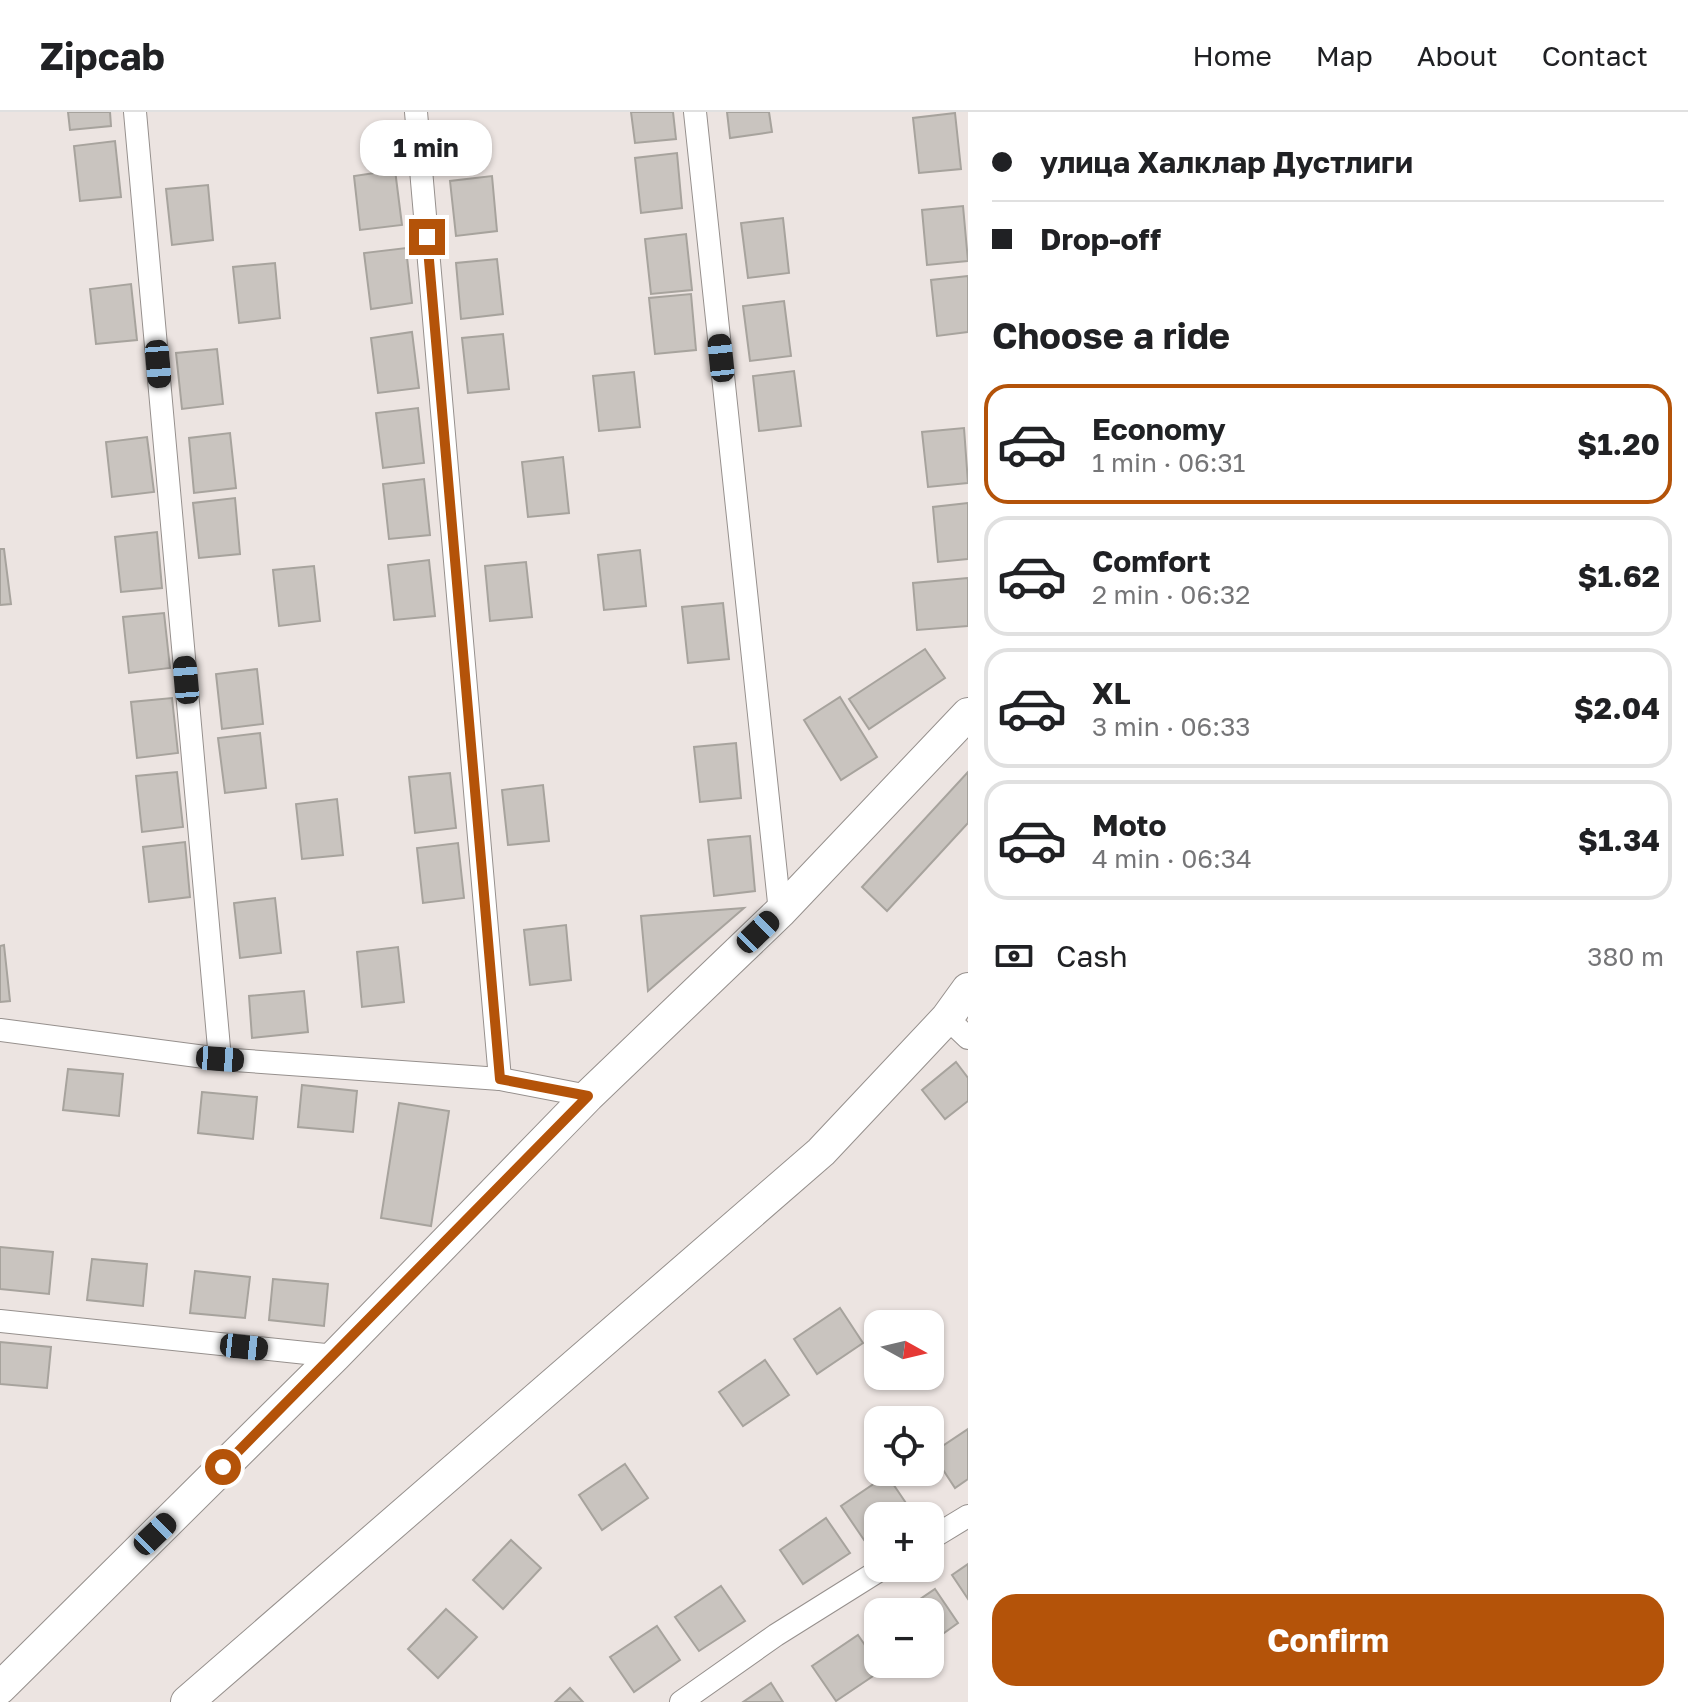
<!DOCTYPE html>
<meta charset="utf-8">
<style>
:root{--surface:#fff;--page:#f6f6f6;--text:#202124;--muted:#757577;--line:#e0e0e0;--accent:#b45309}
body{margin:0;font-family:"Golos Text",sans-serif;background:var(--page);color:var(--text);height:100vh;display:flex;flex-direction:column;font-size:30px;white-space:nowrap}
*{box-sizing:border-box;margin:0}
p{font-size:26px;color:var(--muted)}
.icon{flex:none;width:44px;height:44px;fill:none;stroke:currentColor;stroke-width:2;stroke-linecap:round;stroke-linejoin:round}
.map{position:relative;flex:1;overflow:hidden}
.drawer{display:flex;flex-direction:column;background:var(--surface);width:720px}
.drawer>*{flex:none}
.guide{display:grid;align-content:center;height:176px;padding:0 24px;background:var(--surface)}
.needle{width:52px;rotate:98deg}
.fabs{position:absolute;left:864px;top:1198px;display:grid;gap:16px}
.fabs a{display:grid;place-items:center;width:80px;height:80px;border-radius:16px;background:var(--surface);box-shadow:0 2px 6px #0004;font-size:40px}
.end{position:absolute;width:36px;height:36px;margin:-18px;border:10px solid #b45309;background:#fff;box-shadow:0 0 0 4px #fff}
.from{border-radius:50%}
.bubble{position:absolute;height:56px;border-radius:24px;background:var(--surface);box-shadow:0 2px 6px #0004;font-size:26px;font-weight:700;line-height:56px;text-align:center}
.car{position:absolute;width:24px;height:48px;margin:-24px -12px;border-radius:10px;box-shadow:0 0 6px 2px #0007;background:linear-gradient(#222 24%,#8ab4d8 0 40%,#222 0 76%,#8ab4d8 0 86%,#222 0)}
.guide b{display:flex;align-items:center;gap:28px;height:76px;font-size:30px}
.guide b+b{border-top:2px solid var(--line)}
.guide i{width:20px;height:20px;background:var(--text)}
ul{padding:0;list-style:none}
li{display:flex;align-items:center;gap:24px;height:120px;margin:0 16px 12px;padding:0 8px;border:4px solid var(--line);border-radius:24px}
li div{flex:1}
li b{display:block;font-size:30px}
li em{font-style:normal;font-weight:700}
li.on{border-color:var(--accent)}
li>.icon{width:72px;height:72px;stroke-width:1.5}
h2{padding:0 24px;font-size:36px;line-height:96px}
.pay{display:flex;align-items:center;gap:20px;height:88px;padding:0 24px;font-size:30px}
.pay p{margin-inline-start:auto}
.button{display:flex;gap:16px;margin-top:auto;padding:16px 24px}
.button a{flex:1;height:92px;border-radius:24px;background:var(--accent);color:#fff;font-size:32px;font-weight:700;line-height:92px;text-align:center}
header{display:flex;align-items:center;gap:48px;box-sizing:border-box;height:112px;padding:0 40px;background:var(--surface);border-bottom:2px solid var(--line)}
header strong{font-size:38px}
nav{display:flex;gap:44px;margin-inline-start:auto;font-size:28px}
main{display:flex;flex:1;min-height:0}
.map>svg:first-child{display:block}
.building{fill:#c9c4bf;stroke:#a7a39d;stroke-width:2}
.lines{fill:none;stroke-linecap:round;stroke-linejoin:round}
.street-casing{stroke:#96908d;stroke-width:24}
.secondary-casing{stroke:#96908d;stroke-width:34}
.street{stroke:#fff;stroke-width:22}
.secondary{stroke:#fff;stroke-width:32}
.route{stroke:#b45309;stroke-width:10}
</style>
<header>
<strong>Zipcab</strong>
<nav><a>Home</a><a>Map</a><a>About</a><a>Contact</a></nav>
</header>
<main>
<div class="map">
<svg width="968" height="1590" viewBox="0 0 968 1590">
<rect width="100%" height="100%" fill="#ece4e1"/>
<!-- building -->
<g class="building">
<polygon points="68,0 110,0 111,14 70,18"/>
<polygon points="631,0 673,0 676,27 635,31"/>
<polygon points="727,0 769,0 772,20 730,26"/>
<polygon points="955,1 961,57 919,61 913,6"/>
<polygon points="115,29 121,85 80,89 74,34"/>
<polygon points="677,41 682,96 641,101 635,46"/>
<polygon points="395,58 402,113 360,118 354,64"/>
<polygon points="492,64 497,119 456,124 450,69"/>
<polygon points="208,73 213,128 172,133 166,77"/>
<polygon points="963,94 968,149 927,153 922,98"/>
<polygon points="783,106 789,161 748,166 741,111"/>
<polygon points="686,122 692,178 651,182 645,127"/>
<polygon points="406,136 412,191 371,197 364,141"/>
<polygon points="497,147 503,202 461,207 456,151"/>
<polygon points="275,151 280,206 239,211 233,155"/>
<polygon points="968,164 968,220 937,224 931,168"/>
<polygon points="131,172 137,228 96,232 90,177"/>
<polygon points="691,182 696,238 655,242 649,186"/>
<polygon points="784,189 791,244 750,249 743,194"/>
<polygon points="412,220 419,276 378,281 371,226"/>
<polygon points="503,222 509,277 468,281 462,226"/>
<polygon points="217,237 223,292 182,297 176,241"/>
<polygon points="794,259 801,314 759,319 753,264"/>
<polygon points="634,260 640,315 599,319 593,264"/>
<polygon points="418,296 424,351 383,356 376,301"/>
<polygon points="964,316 968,371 928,375 922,320"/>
<polygon points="230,321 236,376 194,381 189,326"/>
<polygon points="147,325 154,380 112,385 106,330"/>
<polygon points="563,345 569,401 528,405 522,350"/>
<polygon points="424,367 430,423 389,427 383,372"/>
<polygon points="235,386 240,442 199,446 193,391"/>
<polygon points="968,391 968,447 938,450 933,395"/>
<polygon points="157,420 162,476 121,480 115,425"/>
<polygon points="0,437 4,437 11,492 0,493"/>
<polygon points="640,438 646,494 604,498 598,443"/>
<polygon points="429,448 435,504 394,508 388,453"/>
<polygon points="526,450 532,505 490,509 485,454"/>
<polygon points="314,454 320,509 279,514 273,458"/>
<polygon points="968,466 968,514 917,518 913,471"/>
<polygon points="723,491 729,547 688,551 682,495"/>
<polygon points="164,501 170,556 129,561 123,505"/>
<polygon points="925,537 945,566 869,617 849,587"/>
<polygon points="257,557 263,612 222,617 216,562"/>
<polygon points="840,585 877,645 841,668 804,608"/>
<polygon points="172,586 178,641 137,646 131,590"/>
<polygon points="260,621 266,676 225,681 218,626"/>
<polygon points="736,631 741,686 700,690 694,635"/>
<polygon points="177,660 183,715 142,720 136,664"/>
<polygon points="968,660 968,711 887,799 862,775"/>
<polygon points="450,661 456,716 415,721 409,665"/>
<polygon points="543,673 549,729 508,733 502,678"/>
<polygon points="337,687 343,743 302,747 296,692"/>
<polygon points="750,724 755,779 714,784 708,728"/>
<polygon points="185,730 190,785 149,790 143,735"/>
<polygon points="458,731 464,786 423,791 417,736"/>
<polygon points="275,786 281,841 240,846 234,791"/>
<polygon points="744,796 648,879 641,804"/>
<polygon points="566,813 571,868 530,873 524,818"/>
<polygon points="4,833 10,889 0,890 0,834"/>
<polygon points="398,835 404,890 362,895 357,840"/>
<polygon points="304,879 308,920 252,926 249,884"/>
<polygon points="956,950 968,966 968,989 945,1007 922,978"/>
<polygon points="68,957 123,962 119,1004 63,998"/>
<polygon points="302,973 357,979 353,1020 298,1015"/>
<polygon points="202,980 257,985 253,1027 198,1021"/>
<polygon points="399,991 449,999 431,1114 381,1106"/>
<polygon points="0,1135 53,1140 49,1182 0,1177"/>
<polygon points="92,1147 147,1152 143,1194 87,1188"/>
<polygon points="195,1159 250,1165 245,1206 190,1201"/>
<polygon points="273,1167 328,1172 324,1214 269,1208"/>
<polygon points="840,1196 863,1231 817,1262 794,1227"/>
<polygon points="0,1230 51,1235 47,1276 0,1272"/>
<polygon points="765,1248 789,1283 743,1314 719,1280"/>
<polygon points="968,1317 968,1367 955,1376 932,1341"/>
<polygon points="625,1352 648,1386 602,1418 579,1383"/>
<polygon points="887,1363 910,1397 900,1404 878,1404 878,1419 864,1428 841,1394"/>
<polygon points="826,1406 850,1441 803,1472 780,1438"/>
<polygon points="511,1428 541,1456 503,1497 473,1468"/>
<polygon points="968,1452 968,1487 952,1463"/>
<polygon points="721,1474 745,1509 699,1539 675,1505"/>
<polygon points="935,1477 958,1511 930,1531 930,1500 901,1500"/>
<polygon points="446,1497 477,1525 438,1566 408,1537"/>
<polygon points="657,1514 680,1548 634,1580 610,1545"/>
<polygon points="858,1523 882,1558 836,1589 812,1554"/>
<polygon points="771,1571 783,1590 743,1590"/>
<polygon points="570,1576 583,1590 555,1590"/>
</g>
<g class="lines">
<!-- street casing -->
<g class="street-casing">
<g id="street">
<polyline points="135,0 220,947"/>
<polyline points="416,0 500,967"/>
<polyline points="695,0 780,800"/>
<polyline points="947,906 968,926"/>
<polyline points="0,918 220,947 500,967 588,984"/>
<polyline points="0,1209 335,1244"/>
<polyline points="930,1427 968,1404"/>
<polyline points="681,1590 776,1523 883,1456"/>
</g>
</g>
<!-- secondary casing -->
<g class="secondary-casing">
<g id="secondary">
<polyline points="0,1576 335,1244 588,984 780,800 968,602"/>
<polyline points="187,1590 821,1040 947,906 968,877"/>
</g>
</g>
<!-- street -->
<use href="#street" class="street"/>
<!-- secondary -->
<use href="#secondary" class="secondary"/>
</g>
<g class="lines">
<!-- route -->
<polyline class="route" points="223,1355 588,984 500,967 427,125"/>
</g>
</svg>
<div class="fabs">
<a><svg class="needle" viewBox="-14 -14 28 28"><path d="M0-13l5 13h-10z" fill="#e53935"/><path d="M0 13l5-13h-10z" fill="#757577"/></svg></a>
<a><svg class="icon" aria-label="locate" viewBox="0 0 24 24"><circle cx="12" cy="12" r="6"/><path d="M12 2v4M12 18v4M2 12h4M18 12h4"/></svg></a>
<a>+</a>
<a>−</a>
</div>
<i class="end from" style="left:223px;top:1355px"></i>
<i class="end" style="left:427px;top:125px"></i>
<div class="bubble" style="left:360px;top:8px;width:132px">1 min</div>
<i class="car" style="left:721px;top:246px;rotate:354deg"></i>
<i class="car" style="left:158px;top:252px;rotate:175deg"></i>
<i class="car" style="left:186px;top:568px;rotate:355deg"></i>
<i class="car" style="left:758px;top:820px;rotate:46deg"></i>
<i class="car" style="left:220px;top:947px;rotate:94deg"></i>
<i class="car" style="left:244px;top:1235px;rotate:96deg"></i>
<i class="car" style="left:155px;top:1422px;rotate:46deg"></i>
</div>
<section class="drawer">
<div class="guide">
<b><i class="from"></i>улица Халклар Дустлиги</b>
<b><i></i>Drop-off</b>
</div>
<h2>Choose a ride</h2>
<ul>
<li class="on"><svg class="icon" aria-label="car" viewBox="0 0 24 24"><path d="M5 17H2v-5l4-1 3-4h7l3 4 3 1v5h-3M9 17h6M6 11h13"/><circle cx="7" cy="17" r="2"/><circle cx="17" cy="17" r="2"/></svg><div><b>Economy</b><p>1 min · 06:31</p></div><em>$1.20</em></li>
<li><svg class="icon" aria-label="car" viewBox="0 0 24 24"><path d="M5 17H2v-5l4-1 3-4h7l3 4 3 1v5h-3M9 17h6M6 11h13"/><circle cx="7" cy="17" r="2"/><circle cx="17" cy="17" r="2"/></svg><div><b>Comfort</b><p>2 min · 06:32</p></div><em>$1.62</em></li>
<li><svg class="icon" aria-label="car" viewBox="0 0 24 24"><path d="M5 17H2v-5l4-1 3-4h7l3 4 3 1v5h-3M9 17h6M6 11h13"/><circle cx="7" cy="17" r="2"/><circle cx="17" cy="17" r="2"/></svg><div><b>XL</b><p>3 min · 06:33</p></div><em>$2.04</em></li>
<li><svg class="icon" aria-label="car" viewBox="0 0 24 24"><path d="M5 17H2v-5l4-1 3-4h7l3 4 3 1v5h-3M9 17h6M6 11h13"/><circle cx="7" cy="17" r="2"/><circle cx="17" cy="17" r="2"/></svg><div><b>Moto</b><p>4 min · 06:34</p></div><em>$1.34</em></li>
</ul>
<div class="pay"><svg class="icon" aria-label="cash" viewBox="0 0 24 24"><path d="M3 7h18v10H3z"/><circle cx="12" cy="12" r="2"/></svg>Cash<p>380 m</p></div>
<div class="button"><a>Confirm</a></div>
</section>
</main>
